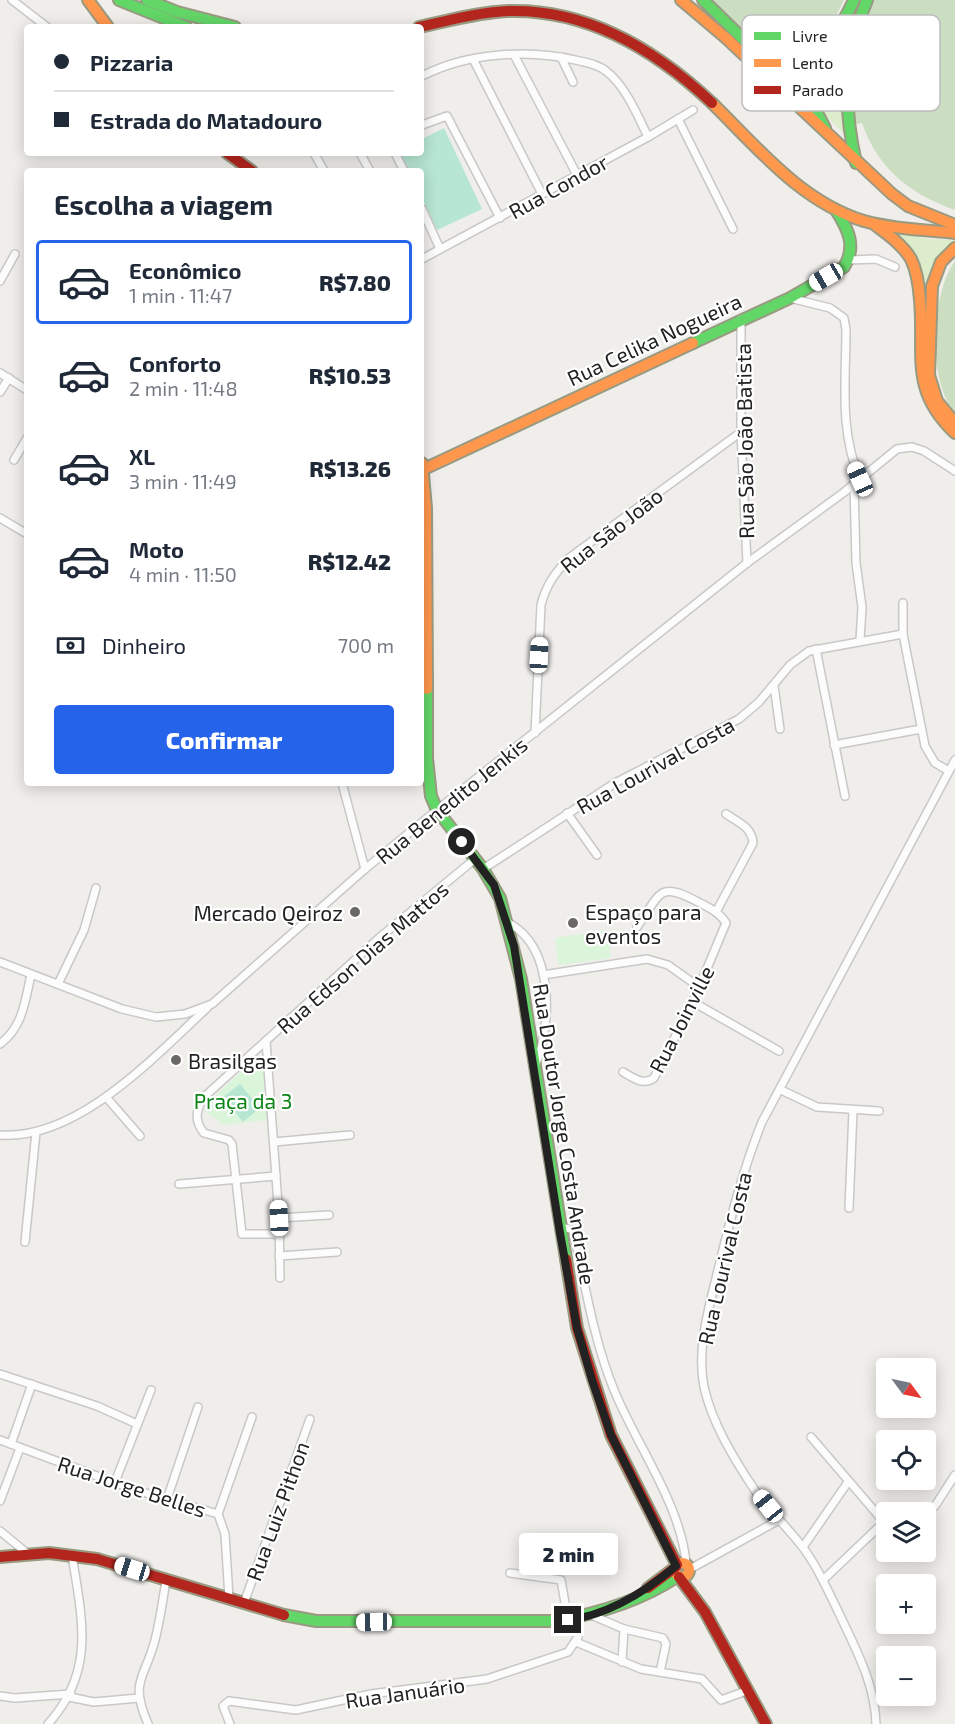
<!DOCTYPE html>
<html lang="pt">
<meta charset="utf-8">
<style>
:root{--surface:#fff;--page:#f2f2f3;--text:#1f2937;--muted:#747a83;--line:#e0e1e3;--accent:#2563eb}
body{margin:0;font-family:"Exo 2",sans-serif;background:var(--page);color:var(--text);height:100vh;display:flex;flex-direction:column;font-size:22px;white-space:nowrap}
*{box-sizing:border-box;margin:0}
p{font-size:20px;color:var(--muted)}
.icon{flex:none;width:33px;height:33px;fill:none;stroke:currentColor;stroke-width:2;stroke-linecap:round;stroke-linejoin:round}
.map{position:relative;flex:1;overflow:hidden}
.sheet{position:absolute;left:24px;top:168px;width:400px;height:618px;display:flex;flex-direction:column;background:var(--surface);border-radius:6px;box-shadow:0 3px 15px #0003}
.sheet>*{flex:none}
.top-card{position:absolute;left:24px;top:24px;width:400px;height:132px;border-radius:6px;box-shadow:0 3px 15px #0003;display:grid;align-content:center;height:132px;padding:0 30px;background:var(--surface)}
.needle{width:39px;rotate:123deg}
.controls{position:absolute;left:876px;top:1358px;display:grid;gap:12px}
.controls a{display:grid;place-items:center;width:60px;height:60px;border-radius:6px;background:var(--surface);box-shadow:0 3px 15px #0003;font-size:30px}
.end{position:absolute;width:27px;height:27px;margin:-14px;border:8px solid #222;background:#fff;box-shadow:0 0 0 3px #fff}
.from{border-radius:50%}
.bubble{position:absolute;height:42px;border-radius:6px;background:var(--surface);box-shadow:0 3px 15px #0003;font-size:20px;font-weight:800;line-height:42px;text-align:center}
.car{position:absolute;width:18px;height:36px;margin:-18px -9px;border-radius:8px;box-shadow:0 0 4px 2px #0007;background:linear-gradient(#fff 24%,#345 0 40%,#fff 0 76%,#345 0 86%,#fff 0)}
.top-card b{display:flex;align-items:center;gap:21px;height:57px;font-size:22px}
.top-card b+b{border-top:2px solid var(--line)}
.top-card i{width:15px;height:15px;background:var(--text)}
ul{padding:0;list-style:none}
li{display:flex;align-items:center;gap:18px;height:84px;margin:0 12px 9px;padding:0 18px;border:3px solid transparent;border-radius:6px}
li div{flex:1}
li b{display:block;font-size:22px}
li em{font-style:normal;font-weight:800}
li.selected{border-color:var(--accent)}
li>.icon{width:54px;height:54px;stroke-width:1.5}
h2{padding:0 30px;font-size:27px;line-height:72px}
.pay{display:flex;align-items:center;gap:15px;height:66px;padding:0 30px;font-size:22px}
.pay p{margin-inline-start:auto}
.action{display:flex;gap:12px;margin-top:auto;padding:12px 30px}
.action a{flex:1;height:69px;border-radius:6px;background:var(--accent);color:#fff;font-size:24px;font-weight:800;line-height:69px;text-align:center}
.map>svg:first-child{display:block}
.grass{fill:#ddeccb}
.forest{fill:#cbdec1}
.park{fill:#daf5da}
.pitch{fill:#b7e6d2}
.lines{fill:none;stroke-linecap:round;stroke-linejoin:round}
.street-casing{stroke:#c9c8c7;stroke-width:10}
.fast-casing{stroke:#999a82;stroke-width:14}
.slow-casing{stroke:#999a82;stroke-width:14}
.jam-casing{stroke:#999a82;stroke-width:14}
.street{stroke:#fdfcfc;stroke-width:7}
.fast{stroke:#63d668;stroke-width:10}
.slow{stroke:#ff974d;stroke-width:10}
.jam{stroke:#b3261e;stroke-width:10}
.route{stroke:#222;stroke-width:8}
.poi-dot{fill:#6a6968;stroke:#fff;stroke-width:2}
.labels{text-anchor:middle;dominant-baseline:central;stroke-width:4.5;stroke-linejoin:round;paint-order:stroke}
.street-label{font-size:21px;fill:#222;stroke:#fff}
.poi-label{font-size:21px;fill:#222;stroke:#fff;text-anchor:start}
.park-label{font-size:21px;fill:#0c8416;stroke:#fff}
.key{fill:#fff;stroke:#bdbdbd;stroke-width:1.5}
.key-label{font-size:16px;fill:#222}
</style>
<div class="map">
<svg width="955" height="1724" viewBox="0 0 955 1724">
<rect width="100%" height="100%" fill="#f0eeeb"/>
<!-- grass -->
<g class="grass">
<path d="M845,38L837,91L846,136L777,67C807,68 825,60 845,38Z"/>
<path d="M896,232L929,239L955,240V244C929,258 928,281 926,307C924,276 919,255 896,232Z"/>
</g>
<!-- forest -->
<g class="forest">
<path d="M711,0H844C825,42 798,72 752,38C738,27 725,12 711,0Z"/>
<path d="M873,0H955V210C910,194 878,169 862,123L857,124C847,81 852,40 873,0Z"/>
<path d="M955,261V413C927,382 931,293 955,261Z"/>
</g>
<!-- park -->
<g class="park">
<polygon points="607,930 611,958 559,965 555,938"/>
<polygon points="256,1057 263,1058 267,1120 224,1125 204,1111 209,1102"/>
</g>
<!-- pitch -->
<g class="pitch">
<polygon points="444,128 482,209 437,230 422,198 422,171 409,171 400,153 422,153 422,139"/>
<polygon points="240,1084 260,1108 243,1122 223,1097"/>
</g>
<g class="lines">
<!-- street casing -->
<g class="street-casing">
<g id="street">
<polyline points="12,0 47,27"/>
<polyline points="514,55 577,175"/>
<polyline points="561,57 573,82"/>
<polyline points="473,59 542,194"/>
<path d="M422,76C469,52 529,49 580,61C589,63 599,65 606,71C625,85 638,116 648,137"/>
<polyline points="678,119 733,229"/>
<polyline points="422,125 447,116 500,218"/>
<polyline points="314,153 324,171"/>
<polyline points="360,153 370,171"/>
<polyline points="395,153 404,171"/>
<polyline points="422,209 440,249"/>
<polyline points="422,259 648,137 693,110"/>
<polyline points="849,260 876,259 895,267"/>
<polyline points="0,281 15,254"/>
<path d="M790,298L830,308L844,318L846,330C846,380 839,432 860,479"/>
<polyline points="741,319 741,432 747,563"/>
<polyline points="0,373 27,390"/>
<polyline points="0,392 9,378"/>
<polyline points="14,460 27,438"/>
<polyline points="854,485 856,563 862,607 860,640"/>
<polyline points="0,518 27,534"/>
<polyline points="903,603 903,634 925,746 935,763 949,771"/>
<polyline points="816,649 845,796"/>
<polyline points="774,686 780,729"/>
<path d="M535,733L541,605C546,585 555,573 569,558L741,432"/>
<polyline points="834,745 921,729"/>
<polyline points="342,783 365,869"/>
<polyline points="567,813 597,855"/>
<polyline points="483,869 615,783 739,719 759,702 790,665 809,651 903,634"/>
<path d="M716,912L753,843C752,827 738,822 726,814"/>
<path d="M509,923C554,948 552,1021 536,1064"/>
<polyline points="0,962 122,1009 156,1017 185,1014 212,1004 365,869 437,810 747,563 843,493 897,449 912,447 924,451 955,471"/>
<polyline points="543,975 647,959 668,965 699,987"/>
<polyline points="58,984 84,930 96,888"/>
<polyline points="693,1002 779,1051"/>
<polyline points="266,1041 279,1218 280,1278"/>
<path d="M0,1044C23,1027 25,1001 31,975"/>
<path d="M623,1072C634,1078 643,1086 654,1078L693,1002L726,923C720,913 710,908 700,903C658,880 661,893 637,927"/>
<polyline points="781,1090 817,1107 879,1111"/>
<polyline points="106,1097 140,1136"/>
<path d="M0,1135C78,1140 154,1057 207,1008"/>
<polyline points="274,1142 350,1135"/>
<polyline points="179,1184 276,1176"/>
<polyline points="849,1208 853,1111"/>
<polyline points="279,1218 329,1215"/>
<path d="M559,1226L573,1230C585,1284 593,1338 614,1390C636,1444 681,1505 686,1563"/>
<path d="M279,1234H242L232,1144L229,1140L204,1133C194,1121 196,1111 203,1098L379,938L475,859"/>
<polyline points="25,1242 36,1132"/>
<polyline points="279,1256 337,1252"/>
<polyline points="0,1374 97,1406 137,1424"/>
<polyline points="811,1437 884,1522"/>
<polyline points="0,1440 132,1489 218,1514 225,1534 229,1598"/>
<polyline points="11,1444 32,1384"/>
<polyline points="115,1482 151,1390"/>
<polyline points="167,1499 198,1407"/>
<polyline points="0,1501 20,1448"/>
<polyline points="922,1512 935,1506 955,1475"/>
<polyline points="218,1514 252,1417"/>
<polyline points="0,1531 28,1554"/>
<polyline points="803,1547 848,1482"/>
<polyline points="690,1569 779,1520"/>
<polyline points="510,1573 561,1580 568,1620"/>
<polyline points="823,1580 884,1522"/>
<polyline points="244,1603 310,1419"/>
<polyline points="591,1615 624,1629 622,1662"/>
<polyline points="624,1629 663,1638 666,1644 660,1672"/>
<polyline points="576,1642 641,1669 702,1679 721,1700 749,1690"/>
<polyline points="0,1696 15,1698 71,1694"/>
<polyline points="69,1697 94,1702 139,1698"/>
<path d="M48,1724C96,1671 82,1619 72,1555"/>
<path d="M148,1724C129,1680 145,1679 155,1640C160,1620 163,1600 166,1580"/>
<polyline points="230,1724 223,1706 229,1701 296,1710 371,1694 487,1679 568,1652 578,1637 579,1619"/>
<path d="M876,1724C875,1682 854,1646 837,1609C826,1587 816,1564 801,1545C786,1526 768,1509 754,1489C734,1459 712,1423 704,1387C696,1348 710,1304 719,1266C731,1217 743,1169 762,1122L955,760"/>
</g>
</g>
<!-- fast casing -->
<g class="fast-casing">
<g id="fast">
<polyline points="119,0 186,27"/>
<polyline points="147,0 177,12 235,27"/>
<polyline points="703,0 815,109 825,128"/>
<path d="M762,57C814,66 833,45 854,0"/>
<path d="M856,163C843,105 843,55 867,0"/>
<path d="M693,343L790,298L844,267C857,246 848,229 836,210"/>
<polyline points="427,689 427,758 431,796 437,810 483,869 500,898 521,979 566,1259"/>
<path d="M284,1615L316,1621H555C597,1614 642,1600 678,1576"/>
</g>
</g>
<!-- slow casing -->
<g class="slow-casing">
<g id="slow">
<polyline points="88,0 108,27"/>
<polyline points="681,0 726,38 892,194 908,206 955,225"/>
<path d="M712,103C757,147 801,202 864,221C893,229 925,230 955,233"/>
<path d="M874,224C887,234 902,244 911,259C917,271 919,286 920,300C925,356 909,389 955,433"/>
<polyline points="955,248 941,262 932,286 929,375 937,401 955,423"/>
<polyline points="422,463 426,508 427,689"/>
<polyline points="424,469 693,343"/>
<circle cx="682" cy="1570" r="7"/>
</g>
</g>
<!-- jam casing -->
<g class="jam-casing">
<g id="jam">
<path d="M419,27C448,21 479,12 509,11C589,9 656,50 712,103"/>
<polyline points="227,153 252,171"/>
<polyline points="566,1259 577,1328 611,1435 677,1565"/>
<polyline points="0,1557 49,1553 97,1559 284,1615"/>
<polyline points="679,1577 705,1612 766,1724"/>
<polyline points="648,1588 676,1567"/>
</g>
</g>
<!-- street -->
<use href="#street" class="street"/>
<!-- fast -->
<use href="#fast" class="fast"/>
<!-- slow -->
<use href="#slow" class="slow"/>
<!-- jam -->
<use href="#jam" class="jam"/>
</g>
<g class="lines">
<!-- route -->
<path class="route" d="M462,842L494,885L514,946L560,1233L577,1328L592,1380L611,1435L676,1566C646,1591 609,1615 568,1620"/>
</g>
<!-- markers -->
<g class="poi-dot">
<circle cx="355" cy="912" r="6"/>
<circle cx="573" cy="923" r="6"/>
<circle cx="176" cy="1060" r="6"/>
</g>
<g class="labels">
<!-- street labels -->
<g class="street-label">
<text transform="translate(558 186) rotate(-29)">Rua Condor</text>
<text transform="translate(654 339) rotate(-25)">Rua Celika Nogueira</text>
<text transform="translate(744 441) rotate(-91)">Rua São João Batista</text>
<text transform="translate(611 530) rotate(-38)">Rua São João</text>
<text transform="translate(655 765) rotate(-29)">Rua Lourival Costa</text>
<text transform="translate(451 800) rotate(-39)">Rua Benedito Jenkis</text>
<text transform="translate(362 957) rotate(-41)">Rua Edson Dias Mattos</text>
<text transform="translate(681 1019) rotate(-63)">Rua Joinville</text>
<text transform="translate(565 1134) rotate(81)">Rua Doutor Jorge Costa Andrade</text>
<text transform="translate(724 1258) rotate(-77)">Rua Lourival Costa</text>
<text transform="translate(132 1486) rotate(18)">Rua Jorge Belles</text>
<text transform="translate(277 1511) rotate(-70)">Rua Luiz Pithon</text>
<text transform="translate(405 1692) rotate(-8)">Rua Januário</text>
</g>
<!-- poi labels -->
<g class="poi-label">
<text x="585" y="911">Espaço para<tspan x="585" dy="24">eventos</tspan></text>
<text x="343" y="912" text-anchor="end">Mercado Qeiroz</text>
<text x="188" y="1060">Brasilgas</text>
</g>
<!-- park labels -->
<g class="park-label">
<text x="243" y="1100">Praça da 3</text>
</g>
</g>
<!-- legend -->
<rect x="742" y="15" width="198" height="96" rx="9" class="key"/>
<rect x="754" y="32" width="27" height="8" fill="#63d668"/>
<rect x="754" y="59" width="27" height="8" fill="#ff974d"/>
<rect x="754" y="86" width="27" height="8" fill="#b3261e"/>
<g class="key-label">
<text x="792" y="42">Livre</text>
<text x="792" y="69">Lento</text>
<text x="792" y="96">Parado</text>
</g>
</svg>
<div class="controls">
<a><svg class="needle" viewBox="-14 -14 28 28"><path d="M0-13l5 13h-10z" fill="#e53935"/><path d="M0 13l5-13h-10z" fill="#747a83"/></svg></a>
<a><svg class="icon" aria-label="locate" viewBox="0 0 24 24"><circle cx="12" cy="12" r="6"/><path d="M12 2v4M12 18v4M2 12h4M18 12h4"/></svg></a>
<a><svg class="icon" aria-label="layers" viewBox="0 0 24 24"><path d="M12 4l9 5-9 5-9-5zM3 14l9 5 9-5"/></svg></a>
<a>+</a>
<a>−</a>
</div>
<i class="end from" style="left:462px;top:842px"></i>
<i class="end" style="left:568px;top:1620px"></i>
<div class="bubble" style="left:519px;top:1533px;width:99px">2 min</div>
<i class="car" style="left:826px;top:277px;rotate:240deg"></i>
<i class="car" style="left:860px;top:479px;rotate:336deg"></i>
<i class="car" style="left:539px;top:655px;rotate:3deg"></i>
<i class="car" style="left:279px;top:1218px;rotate:357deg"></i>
<i class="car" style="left:768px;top:1506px;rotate:321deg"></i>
<i class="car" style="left:132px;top:1569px;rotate:287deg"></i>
<i class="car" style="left:374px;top:1622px;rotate:269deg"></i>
<div class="top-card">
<b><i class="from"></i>Pizzaria</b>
<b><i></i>Estrada do Matadouro</b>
</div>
<section class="sheet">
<h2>Escolha a viagem</h2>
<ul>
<li class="selected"><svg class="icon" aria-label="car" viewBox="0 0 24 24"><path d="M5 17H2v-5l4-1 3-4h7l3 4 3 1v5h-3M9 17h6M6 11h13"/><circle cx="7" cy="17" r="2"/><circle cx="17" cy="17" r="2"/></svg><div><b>Econômico</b><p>1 min · 11:47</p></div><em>R$7.80</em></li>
<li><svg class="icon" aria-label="car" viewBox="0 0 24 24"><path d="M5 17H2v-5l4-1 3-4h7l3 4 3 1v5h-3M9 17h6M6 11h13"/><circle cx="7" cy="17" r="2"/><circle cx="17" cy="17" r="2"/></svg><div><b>Conforto</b><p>2 min · 11:48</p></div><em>R$10.53</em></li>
<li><svg class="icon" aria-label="car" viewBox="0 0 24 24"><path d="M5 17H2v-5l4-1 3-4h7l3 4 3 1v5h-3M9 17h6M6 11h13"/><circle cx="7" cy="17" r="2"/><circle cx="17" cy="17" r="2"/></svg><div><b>XL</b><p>3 min · 11:49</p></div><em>R$13.26</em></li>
<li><svg class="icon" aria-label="car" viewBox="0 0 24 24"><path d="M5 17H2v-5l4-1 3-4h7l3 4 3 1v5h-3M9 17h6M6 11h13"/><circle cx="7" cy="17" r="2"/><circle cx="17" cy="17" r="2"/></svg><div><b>Moto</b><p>4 min · 11:50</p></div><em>R$12.42</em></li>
</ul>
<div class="pay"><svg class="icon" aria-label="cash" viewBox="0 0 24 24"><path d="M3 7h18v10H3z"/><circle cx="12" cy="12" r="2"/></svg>Dinheiro<p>700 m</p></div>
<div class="action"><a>Confirmar</a></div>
</section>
</div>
